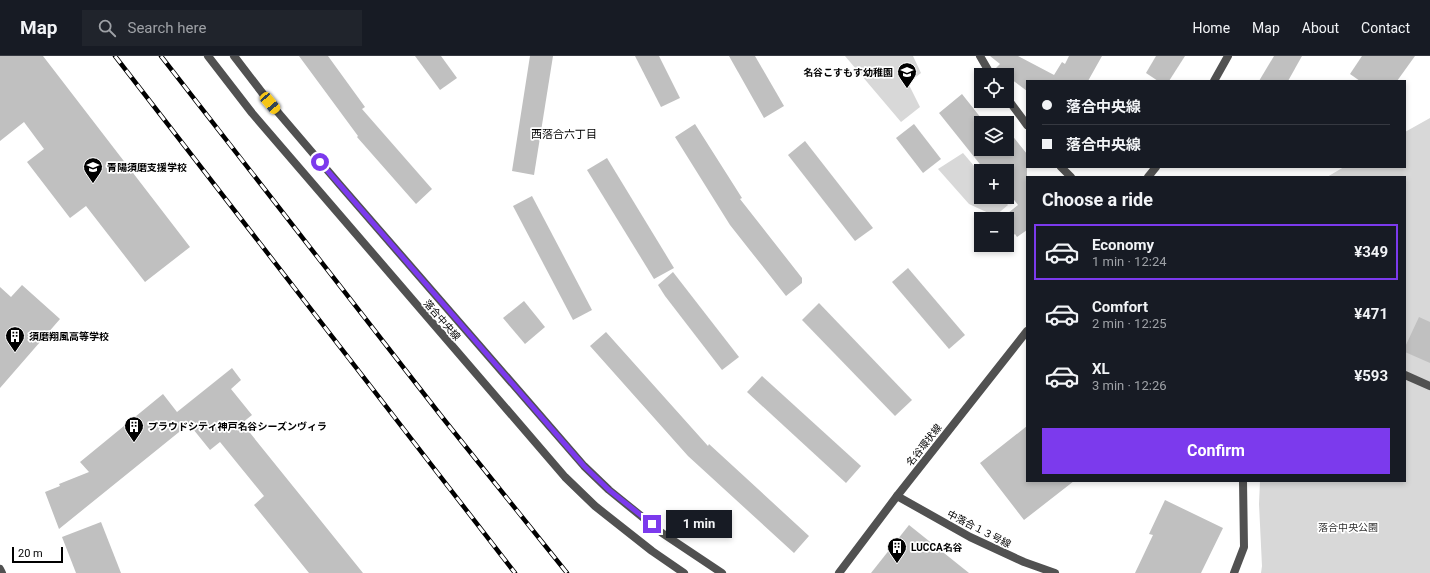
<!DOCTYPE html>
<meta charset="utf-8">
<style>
:root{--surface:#171b24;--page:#20242c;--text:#f1f3f6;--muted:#9ea1a6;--line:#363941;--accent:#7c3aed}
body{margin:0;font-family:Roboto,"Noto Sans JP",sans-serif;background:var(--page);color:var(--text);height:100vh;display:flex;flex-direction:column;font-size:15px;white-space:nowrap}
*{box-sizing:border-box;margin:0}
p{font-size:13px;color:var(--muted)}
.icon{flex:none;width:22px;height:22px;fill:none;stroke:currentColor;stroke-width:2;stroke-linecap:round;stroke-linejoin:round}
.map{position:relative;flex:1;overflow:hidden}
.details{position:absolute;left:1026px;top:120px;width:380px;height:306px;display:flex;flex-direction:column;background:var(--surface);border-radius:0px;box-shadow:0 2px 6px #0003}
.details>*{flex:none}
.top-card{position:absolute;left:1026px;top:24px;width:380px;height:88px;border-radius:0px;box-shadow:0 2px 6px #0003;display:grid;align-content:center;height:88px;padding:0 16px;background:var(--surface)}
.fabs{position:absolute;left:974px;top:12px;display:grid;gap:8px}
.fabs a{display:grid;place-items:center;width:40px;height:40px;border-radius:0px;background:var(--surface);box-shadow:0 2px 6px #0003;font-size:20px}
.scale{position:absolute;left:12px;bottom:10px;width:51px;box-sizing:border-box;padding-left:4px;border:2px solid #000;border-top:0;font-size:11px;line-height:14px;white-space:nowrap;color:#000;-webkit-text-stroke:3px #fff;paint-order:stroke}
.end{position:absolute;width:18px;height:18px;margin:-9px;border:5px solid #7c3aed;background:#fff;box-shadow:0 0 0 2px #fff}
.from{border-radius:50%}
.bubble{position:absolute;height:28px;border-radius:0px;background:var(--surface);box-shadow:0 2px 6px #0003;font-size:13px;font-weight:700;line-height:28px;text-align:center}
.car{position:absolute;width:12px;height:24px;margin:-12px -6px;border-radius:5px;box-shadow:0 0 3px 1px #0007;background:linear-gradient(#f5c518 24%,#345 0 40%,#f5c518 0 76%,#345 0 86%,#f5c518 0)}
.top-card b{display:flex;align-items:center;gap:14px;height:38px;font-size:15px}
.top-card b+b{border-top:1px solid var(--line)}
.top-card i{width:10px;height:10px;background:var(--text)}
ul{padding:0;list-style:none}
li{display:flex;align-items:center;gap:12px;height:56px;margin:0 8px 6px;padding:0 8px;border:2px solid transparent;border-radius:0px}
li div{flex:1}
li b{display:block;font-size:15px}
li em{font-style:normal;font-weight:700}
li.active{border-color:var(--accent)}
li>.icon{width:36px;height:36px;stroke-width:1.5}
h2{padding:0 16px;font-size:18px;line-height:48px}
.cta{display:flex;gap:8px;margin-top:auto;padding:8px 16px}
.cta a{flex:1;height:46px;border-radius:0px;background:var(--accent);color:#fff;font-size:16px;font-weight:700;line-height:46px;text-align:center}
header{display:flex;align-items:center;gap:24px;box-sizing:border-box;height:56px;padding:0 20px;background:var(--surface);border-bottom:1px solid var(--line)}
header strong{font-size:19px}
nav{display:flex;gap:22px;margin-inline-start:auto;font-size:14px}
.search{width:280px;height:36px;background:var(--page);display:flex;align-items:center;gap:10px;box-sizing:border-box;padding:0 14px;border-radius:0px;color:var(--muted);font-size:15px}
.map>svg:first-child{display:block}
.green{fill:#d8d8d8}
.building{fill:#c0c0c0}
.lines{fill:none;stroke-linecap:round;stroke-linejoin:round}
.minor{stroke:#515151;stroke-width:8}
.tertiary{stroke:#515151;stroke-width:8}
.rail-casing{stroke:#000;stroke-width:4.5}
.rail{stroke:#fff;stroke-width:3;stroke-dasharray:9;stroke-linecap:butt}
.route{stroke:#7c3aed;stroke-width:5}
.labels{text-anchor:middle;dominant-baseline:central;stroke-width:3.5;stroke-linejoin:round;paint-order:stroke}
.poi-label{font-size:10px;font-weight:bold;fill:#000;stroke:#fff;text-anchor:start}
.street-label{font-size:10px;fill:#000;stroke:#fff}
.park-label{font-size:10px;fill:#2f2f2f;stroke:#fff}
.neighbourhood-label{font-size:11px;fill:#000;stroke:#fff}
</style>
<header>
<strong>Map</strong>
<div class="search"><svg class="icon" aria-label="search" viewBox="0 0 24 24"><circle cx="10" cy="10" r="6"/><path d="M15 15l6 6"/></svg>Search here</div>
<nav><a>Home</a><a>Map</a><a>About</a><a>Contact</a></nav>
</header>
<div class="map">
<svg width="1430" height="517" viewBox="0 0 1430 517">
<rect width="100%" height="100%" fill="#fff"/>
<!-- green -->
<g class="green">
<polygon points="845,0 913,0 921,17 908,27 920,51 901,66"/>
<polygon points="1430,62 1430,517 1261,517 1262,510 1259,448 1260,425 1405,425 1405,121 1327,121 1344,111 1405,111 1405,76"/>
<polygon points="963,97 981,118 981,141 1001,141 1008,149 995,160 969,148 938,113"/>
</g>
<!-- building -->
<g class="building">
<polygon points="0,0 43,0 190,191 145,226 86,150 70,162 27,106 44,93 24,66 0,85"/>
<polygon points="299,0 328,0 365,51 362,53 432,133 416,148 357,81 358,80"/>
<polygon points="415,0 441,0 457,22 440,34"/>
<polygon points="530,0 553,0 534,119 512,115"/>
<polygon points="635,0 659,0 680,42 661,51"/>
<polygon points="729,0 755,0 784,50 764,62"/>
<polygon points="990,0 1018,0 1056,20 1054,19 1062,6 1065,8 1069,0 1102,0 1088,25 1027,25 1027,35 1007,20 1007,19 996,12 1000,8"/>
<polygon points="1156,0 1185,0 1169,25 1158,25 1146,17"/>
<polygon points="1274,0 1302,0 1288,25 1259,25"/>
<polygon points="1362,0 1415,0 1397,25 1360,25 1350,18"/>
<polygon points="962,38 981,62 981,93 1007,93 1007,73 1027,98 1027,174 1017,181 1015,178 1007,184 1007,163 1004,163 1003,161 1018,149 1007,135 1007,115 991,115 987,110 983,112 939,57"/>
<polygon points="695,68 742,142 740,143 802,222 802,227 786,240 730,169 675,81"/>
<polygon points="914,68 941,103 923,117 896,82"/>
<polygon points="805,85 873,172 855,185 788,99"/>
<polygon points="607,102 674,212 654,223 587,114"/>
<polygon points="532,140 592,254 573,264 513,150"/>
<polygon points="908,212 965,279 949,293 892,226"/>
<polygon points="673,216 739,301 722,314 665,240 658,229"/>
<polygon points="22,229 60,263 0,332 0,231 11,241"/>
<polygon points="524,245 545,271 525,288 503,262"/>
<polygon points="819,247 912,344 895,360 802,264"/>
<polygon points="1419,261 1430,266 1430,307 1405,296 1405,291"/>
<polygon points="606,276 708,390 709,388 809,480 794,497 688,400 590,290"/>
<polygon points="232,312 241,324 231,333 252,359 242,367 363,517 309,517 254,449 264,440 220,386 210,394 189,368 59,473 45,436 60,430 59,428 89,416 80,406 163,338 177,356"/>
<polygon points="762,320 861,410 846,427 747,336"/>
<polygon points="1027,370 1027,425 1074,425 1024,464 980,407"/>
<polygon points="1165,444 1223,472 1201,517 1135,517 1153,479 1149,478"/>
<polygon points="101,466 121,517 76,517 62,481"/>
<polygon points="909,469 969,517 871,517"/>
</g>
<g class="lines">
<!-- minor -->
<g class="minor">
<polyline points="980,0 991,19"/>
<polyline points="1007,42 1027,69"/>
<polyline points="1061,111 1071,121"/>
<polyline points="1405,319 1430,330"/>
<polyline points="897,440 970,481 1024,506 1055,517"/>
<polyline points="1234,517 1244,491 1243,425"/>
</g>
<!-- tertiary -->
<g class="tertiary">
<polyline points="208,0 252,57 565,421 595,450 652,495 684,517"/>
<polyline points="234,0 270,47 340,129 584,410 609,434 662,477 722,517"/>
<polyline points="1214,25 1228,0"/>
<polyline points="1148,121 1156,111"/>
<polyline points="0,513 2,517"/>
<polyline points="839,517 897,440 1027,275"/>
</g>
<!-- rail casing -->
<g class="rail-casing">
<g id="rail">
<polyline points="115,0 515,517"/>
<polyline points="161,0 442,361 567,517"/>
</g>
</g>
<!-- rail -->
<use href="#rail" class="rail"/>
</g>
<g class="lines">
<!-- route -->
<polyline class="route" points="320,106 584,410 609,434 652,468"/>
</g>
<!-- icons -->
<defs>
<g id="school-pin" transform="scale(1)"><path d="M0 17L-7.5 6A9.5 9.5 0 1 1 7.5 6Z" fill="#000" stroke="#fff"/><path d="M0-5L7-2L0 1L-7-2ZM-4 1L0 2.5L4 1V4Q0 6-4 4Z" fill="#fff"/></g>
<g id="building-pin" transform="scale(1)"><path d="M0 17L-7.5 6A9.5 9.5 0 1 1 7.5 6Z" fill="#000" stroke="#fff"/><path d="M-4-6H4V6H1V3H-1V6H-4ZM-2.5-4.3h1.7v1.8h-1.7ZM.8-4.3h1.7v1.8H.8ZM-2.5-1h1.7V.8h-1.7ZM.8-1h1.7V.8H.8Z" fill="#fff"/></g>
</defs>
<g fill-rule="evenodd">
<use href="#school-pin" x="907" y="16"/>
<use href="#school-pin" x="93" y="111"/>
<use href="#building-pin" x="15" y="280"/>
<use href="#building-pin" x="134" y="370"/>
<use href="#building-pin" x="897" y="491"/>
</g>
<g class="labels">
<!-- poi labels -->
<g class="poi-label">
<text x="893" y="16" text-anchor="end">名谷こすもす幼稚園</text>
<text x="107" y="111">青陽須磨支援学校</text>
<text x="29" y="280">須磨翔風高等学校</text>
<text x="148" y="370">プラウドシティ神戸名谷シーズンヴィラ</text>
<text x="911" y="491">LUCCA名谷</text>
</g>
<!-- street labels -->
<g class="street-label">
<text transform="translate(442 264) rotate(49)">落合中央線</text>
<text transform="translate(924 389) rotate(-52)">名谷環状線</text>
<text transform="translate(979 473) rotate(27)">中落合１３号線</text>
</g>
<!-- park labels -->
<g class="park-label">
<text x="1348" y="471">落合中央公園</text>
</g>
<!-- neighbourhood labels -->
<g class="neighbourhood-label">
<text x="564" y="78">西落合六丁目</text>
</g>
</g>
</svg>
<div class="fabs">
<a><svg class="icon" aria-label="locate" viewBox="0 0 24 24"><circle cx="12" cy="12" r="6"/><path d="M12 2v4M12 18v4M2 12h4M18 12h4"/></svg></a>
<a><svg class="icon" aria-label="layers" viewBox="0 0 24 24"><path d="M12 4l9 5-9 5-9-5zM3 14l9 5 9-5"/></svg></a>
<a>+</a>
<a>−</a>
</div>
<div class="scale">20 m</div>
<i class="end from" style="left:320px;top:106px"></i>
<i class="end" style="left:652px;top:468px"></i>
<div class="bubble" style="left:666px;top:454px;width:66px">1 min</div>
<i class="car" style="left:270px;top:47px;rotate:140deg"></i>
<div class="top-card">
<b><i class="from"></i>落合中央線</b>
<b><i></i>落合中央線</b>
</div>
<section class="details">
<h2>Choose a ride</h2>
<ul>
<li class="active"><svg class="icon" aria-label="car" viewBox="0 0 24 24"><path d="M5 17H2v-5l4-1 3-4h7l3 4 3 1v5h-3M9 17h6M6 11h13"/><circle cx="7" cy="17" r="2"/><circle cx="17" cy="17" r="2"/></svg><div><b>Economy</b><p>1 min · 12:24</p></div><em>¥349</em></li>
<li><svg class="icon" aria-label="car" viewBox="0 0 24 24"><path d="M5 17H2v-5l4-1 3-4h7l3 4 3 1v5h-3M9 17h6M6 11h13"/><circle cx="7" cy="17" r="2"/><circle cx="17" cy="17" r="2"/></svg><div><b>Comfort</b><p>2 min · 12:25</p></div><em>¥471</em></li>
<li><svg class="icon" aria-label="car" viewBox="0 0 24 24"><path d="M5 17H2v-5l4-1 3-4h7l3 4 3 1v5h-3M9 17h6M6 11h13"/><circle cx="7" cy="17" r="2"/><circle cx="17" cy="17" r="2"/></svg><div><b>XL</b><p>3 min · 12:26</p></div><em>¥593</em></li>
</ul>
<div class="cta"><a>Confirm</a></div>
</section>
</div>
